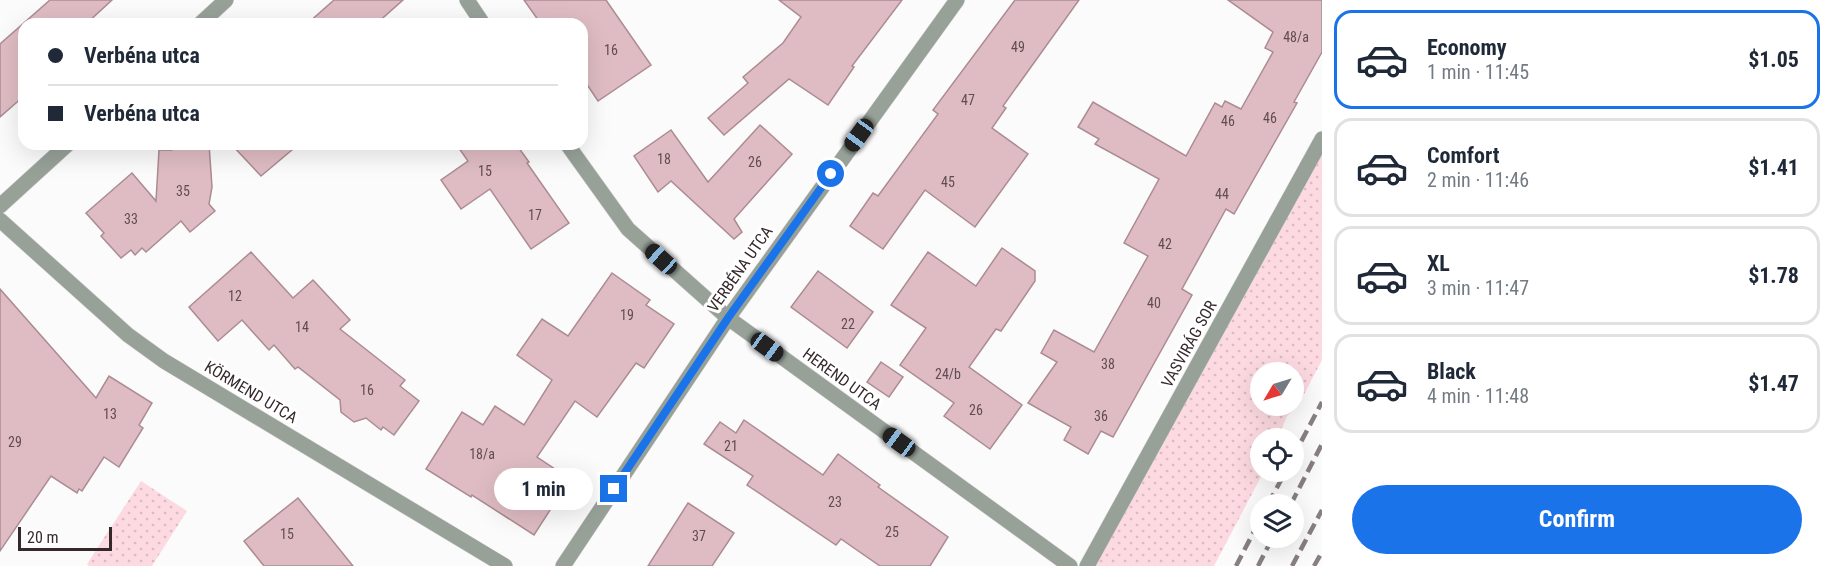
<!DOCTYPE html>
<meta charset="utf-8">
<style>
:root{--surface:#fff;--page:#f2f2f3;--text:#1f2937;--muted:#747a83;--line:#e0e1e3;--accent:#1a73e8}
body{margin:0;font-family:"Roboto Condensed",sans-serif;background:var(--page);color:var(--text);height:100vh;display:flex;flex-direction:column;font-size:22px;white-space:nowrap}
*{box-sizing:border-box;margin:0}
p{font-size:20px;color:var(--muted)}
.icon{flex:none;width:33px;height:33px;fill:none;stroke:currentColor;stroke-width:2;stroke-linecap:round;stroke-linejoin:round}
.map{position:relative;flex:1;overflow:hidden}
.side{display:flex;flex-direction:column;background:var(--surface);width:510px}
.side>*{flex:none}
.hud{position:absolute;left:18px;top:18px;width:570px;height:132px;border-radius:18px;box-shadow:0 6px 24px #0002;display:grid;align-content:center;height:132px;padding:0 30px;background:var(--surface)}
.needle{width:39px;rotate:232deg}
.buttons{position:absolute;left:1250px;top:362px;display:grid;gap:12px}
.buttons a{display:grid;place-items:center;width:54px;height:54px;border-radius:50%;background:var(--surface);box-shadow:0 6px 24px #0002;font-size:30px}
.scale{position:absolute;left:18px;bottom:15px;width:94px;box-sizing:border-box;padding-left:6px;border:3px solid #35282b;border-top:0;font-size:16px;line-height:21px;white-space:nowrap;color:#35282b;-webkit-text-stroke:4px #fff;paint-order:stroke}
.end{position:absolute;width:27px;height:27px;margin:-14px;border:8px solid #1a73e8;background:#fff;box-shadow:0 0 0 3px #fff}
.from{border-radius:50%}
.bubble{position:absolute;height:42px;border-radius:21px;background:var(--surface);box-shadow:0 6px 24px #0002;font-size:20px;font-weight:700;line-height:42px;text-align:center}
.car{position:absolute;width:18px;height:36px;margin:-18px -9px;border-radius:8px;box-shadow:0 0 4px 2px #0007;background:linear-gradient(#222 24%,#8ab4d8 0 40%,#222 0 76%,#8ab4d8 0 86%,#222 0)}
.hud b{display:flex;align-items:center;gap:21px;height:57px;font-size:22px}
.hud b+b{border-top:2px solid var(--line)}
.hud i{width:15px;height:15px;background:var(--text)}
ul{padding:10px 0 0;list-style:none}
li{display:flex;align-items:center;gap:18px;height:99px;margin:0 12px 9px;padding:0 18px;border:3px solid var(--line);border-radius:18px}
li div{flex:1}
li b{display:block;font-size:22px}
li em{font-style:normal;font-weight:700}
li.active{border-color:var(--accent)}
li>.icon{width:54px;height:54px;stroke-width:1.5}
.button{display:flex;gap:12px;margin-top:auto;padding:12px 30px}
.button a{flex:1;height:69px;border-radius:36px;background:var(--accent);color:#fff;font-size:24px;font-weight:700;line-height:69px;text-align:center}
main{display:flex;flex:1;min-height:0}
.map>svg:first-child{display:block}
.grass{fill:url(#grass-dots);fill-rule:evenodd}
.building{fill:#dfbcc3;stroke:#ac8b92;stroke-width:1.5}
.lines{fill:none;stroke-linecap:round;stroke-linejoin:round}
.street-casing{stroke:#d7d5d6;stroke-width:16}
.street{stroke:#97a198;stroke-width:15}
.rail{stroke:#877f81;stroke-width:4.5;stroke-dasharray:12 6;stroke-linecap:butt}
.route{stroke:#1a73e8;stroke-width:8}
.labels{text-anchor:middle;dominant-baseline:central;stroke-width:6;stroke-linejoin:round;paint-order:stroke}
.number-label{font-size:14px;fill:#604d51}
.street-label{font-size:16px;fill:#35282b;stroke:#fff}
</style>
<main>
<div class="map">
<svg width="1322" height="566" viewBox="0 0 1322 566">
<defs>
<pattern id="grass-dots" width="8" height="8" patternUnits="userSpaceOnUse" patternTransform="scale(1.5)"><rect width="8" height="8" fill="#fddae1"/><path d="M2 2h.1M6 6h.1" fill="none" stroke="#d9bbc1" stroke-width="1.8" stroke-linecap="round"/></pattern>
</defs>
<rect width="100%" height="100%" fill="#fbfbfb"/>
<!-- grass -->
<g class="grass">
<path d="M1322,139V360L1299,404L1287,416L1278,438H1260V471H1264L1214,566H1087ZM1260,372H1293V405H1260Z"/>
<polygon points="141,481 187,511 152,566 89,566 87,564"/>
</g>
<!-- building -->
<g class="building">
<polygon points="50,0 112,0 86,24 24,24 24,96 0,117 0,44"/>
<polygon points="334,0 403,0 376,24 307,24"/>
<polygon points="524,0 606,0 651,65 598,101 582,77 582,24 541,24"/>
<polygon points="779,0 902,0 852,66 854,67 828,105 789,79 724,135 708,118 748,83 743,77 783,43 801,17"/>
<polygon points="1015,0 1079,0 1003,106 1006,108 992,128 1028,154 975,227 925,190 883,249 850,226 873,193 878,196 938,114 933,110"/>
<polygon points="1228,0 1322,0 1322,52 1294,102 1297,103 1234,214 1226,209 1182,289 1192,295 1113,437 1101,431 1088,454 1064,440 1071,427 1028,403 1057,362 1041,353 1054,330 1094,352 1148,256 1124,243 1159,179 1095,144 1099,139 1078,127 1093,102 1186,156 1215,103 1222,107 1225,101 1241,109 1273,52 1265,48 1273,32"/>
<polygon points="760,125 792,154 734,219 742,232 734,239 671,181 658,192 634,156 671,130 708,182"/>
<polygon points="179,144 209,144 212,187 209,204 215,211 190,232 181,221 146,252 142,248 135,255 131,250 121,258 101,236 104,233 86,213 132,173 156,201 159,150 172,150"/>
<polygon points="231,144 299,144 261,176"/>
<polygon points="456,144 516,144 529,162 527,163 569,223 531,249 490,189 461,209 441,180 468,161"/>
<polygon points="1002,248 1035,271 1035,281 1001,331 996,329 969,367 1022,405 990,449 944,416 954,403 900,365 926,328 891,305 928,252 976,286"/>
<polygon points="251,252 293,298 313,280 350,320 340,329 405,380 400,386 419,401 394,435 383,427 381,430 366,418 354,422 341,412 340,400 298,367 295,369 274,345 269,350 242,320 218,341 189,307"/>
<polygon points="818,271 873,312 847,348 791,307"/>
<polygon points="612,273 650,300 646,305 674,324 644,368 636,363 597,417 575,401 537,457 570,479 534,535 472,495 471,497 426,469 462,412 483,425 495,406 524,425 552,380 517,355 542,319 568,336"/>
<polygon points="0,289 96,398 109,376 152,403 139,425 143,428 119,467 104,457 82,491 79,489 77,493 51,476 0,551"/>
<polygon points="881,362 903,377 889,397 867,382"/>
<polygon points="744,420 823,475 838,454 880,485 878,487 948,537 930,566 880,566 841,539 836,545 747,485 753,476 704,444 720,422 736,433"/>
<polygon points="298,498 353,566 264,566 244,541"/>
<polygon points="688,503 734,533 712,566 648,566"/>
</g>
<g class="lines">
<!-- street casing -->
<g class="street-casing">
<g id="street">
<polyline points="467,0 483,24"/>
<polyline points="200,24 226,0"/>
<polyline points="567,144 628,229 728,318 1070,566"/>
<polyline points="0,206 68,144"/>
<polyline points="0,220 128,335 164,361 505,566"/>
<polyline points="563,566 728,318 957,0"/>
<polyline points="1087,566 1322,139"/>
</g>
</g>
<!-- street -->
<use href="#street" class="street"/>
<!-- rail -->
<g class="rail">
<polyline points="1293,457 1322,402"/>
<polyline points="1268,504 1286,471"/>
<polyline points="1291,504 1322,444"/>
<polyline points="1236,566 1260,520"/>
<polyline points="1258,566 1273,537"/>
<polyline points="1292,566 1322,510"/>
<polyline points="1314,566 1322,552"/>
</g>
</g>
<g class="lines">
<!-- route -->
<polyline class="route" points="614,489 728,318 831,174"/>
</g>
<g class="labels">
<!-- number labels -->
<g class="number-label">
<text x="1296" y="37">48/a</text>
<text x="1018" y="47">49</text>
<text x="611" y="50">16</text>
<text x="968" y="100">47</text>
<text x="1270" y="118">46</text>
<text x="1228" y="121">46</text>
<text x="664" y="159">18</text>
<text x="755" y="162">26</text>
<text x="485" y="171">15</text>
<text x="948" y="182">45</text>
<text x="183" y="191">35</text>
<text x="1222" y="194">44</text>
<text x="535" y="215">17</text>
<text x="131" y="219">33</text>
<text x="1165" y="244">42</text>
<text x="235" y="296">12</text>
<text x="1154" y="303">40</text>
<text x="627" y="315">19</text>
<text x="848" y="324">22</text>
<text x="302" y="327">14</text>
<text x="1108" y="364">38</text>
<text x="948" y="374">24/b</text>
<text x="367" y="390">16</text>
<text x="976" y="410">26</text>
<text x="110" y="414">13</text>
<text x="1101" y="416">36</text>
<text x="15" y="442">29</text>
<text x="731" y="446">21</text>
<text x="482" y="454">18/a</text>
<text x="835" y="502">23</text>
<text x="892" y="532">25</text>
<text x="287" y="534">15</text>
<text x="699" y="536">37</text>
</g>
<!-- street labels -->
<g class="street-label">
<text transform="translate(740 269) rotate(-55)">VERBÉNA UTCA</text>
<text transform="translate(1189 344) rotate(-61)">VASVIRÁG SOR</text>
<text transform="translate(842 379) rotate(36)">HEREND UTCA</text>
<text transform="translate(251 392) rotate(31)">KÖRMEND UTCA</text>
</g>
</g>
</svg>
<div class="buttons">
<a><svg class="needle" viewBox="-14 -14 28 28"><path d="M0-13l5 13h-10z" fill="#e53935"/><path d="M0 13l5-13h-10z" fill="#747a83"/></svg></a>
<a><svg class="icon" aria-label="locate" viewBox="0 0 24 24"><circle cx="12" cy="12" r="6"/><path d="M12 2v4M12 18v4M2 12h4M18 12h4"/></svg></a>
<a><svg class="icon" aria-label="layers" viewBox="0 0 24 24"><path d="M12 4l9 5-9 5-9-5zM3 14l9 5 9-5"/></svg></a>
</div>
<div class="scale">20 m</div>
<i class="end from" style="left:831px;top:174px"></i>
<i class="end" style="left:614px;top:489px"></i>
<div class="bubble" style="left:494px;top:468px;width:99px">1 min</div>
<i class="car" style="left:859px;top:135px;rotate:216deg"></i>
<i class="car" style="left:661px;top:259px;rotate:312deg"></i>
<i class="car" style="left:767px;top:347px;rotate:126deg"></i>
<i class="car" style="left:899px;top:442px;rotate:306deg"></i>
<div class="hud">
<b><i class="from"></i>Verbéna utca</b>
<b><i></i>Verbéna utca</b>
</div>
</div>
<section class="side">
<ul>
<li class="active"><svg class="icon" aria-label="car" viewBox="0 0 24 24"><path d="M5 17H2v-5l4-1 3-4h7l3 4 3 1v5h-3M9 17h6M6 11h13"/><circle cx="7" cy="17" r="2"/><circle cx="17" cy="17" r="2"/></svg><div><b>Economy</b><p>1 min · 11:45</p></div><em>$1.05</em></li>
<li><svg class="icon" aria-label="car" viewBox="0 0 24 24"><path d="M5 17H2v-5l4-1 3-4h7l3 4 3 1v5h-3M9 17h6M6 11h13"/><circle cx="7" cy="17" r="2"/><circle cx="17" cy="17" r="2"/></svg><div><b>Comfort</b><p>2 min · 11:46</p></div><em>$1.41</em></li>
<li><svg class="icon" aria-label="car" viewBox="0 0 24 24"><path d="M5 17H2v-5l4-1 3-4h7l3 4 3 1v5h-3M9 17h6M6 11h13"/><circle cx="7" cy="17" r="2"/><circle cx="17" cy="17" r="2"/></svg><div><b>XL</b><p>3 min · 11:47</p></div><em>$1.78</em></li>
<li><svg class="icon" aria-label="car" viewBox="0 0 24 24"><path d="M5 17H2v-5l4-1 3-4h7l3 4 3 1v5h-3M9 17h6M6 11h13"/><circle cx="7" cy="17" r="2"/><circle cx="17" cy="17" r="2"/></svg><div><b>Black</b><p>4 min · 11:48</p></div><em>$1.47</em></li>
</ul>
<div class="button"><a>Confirm</a></div>
</section>
</main>
